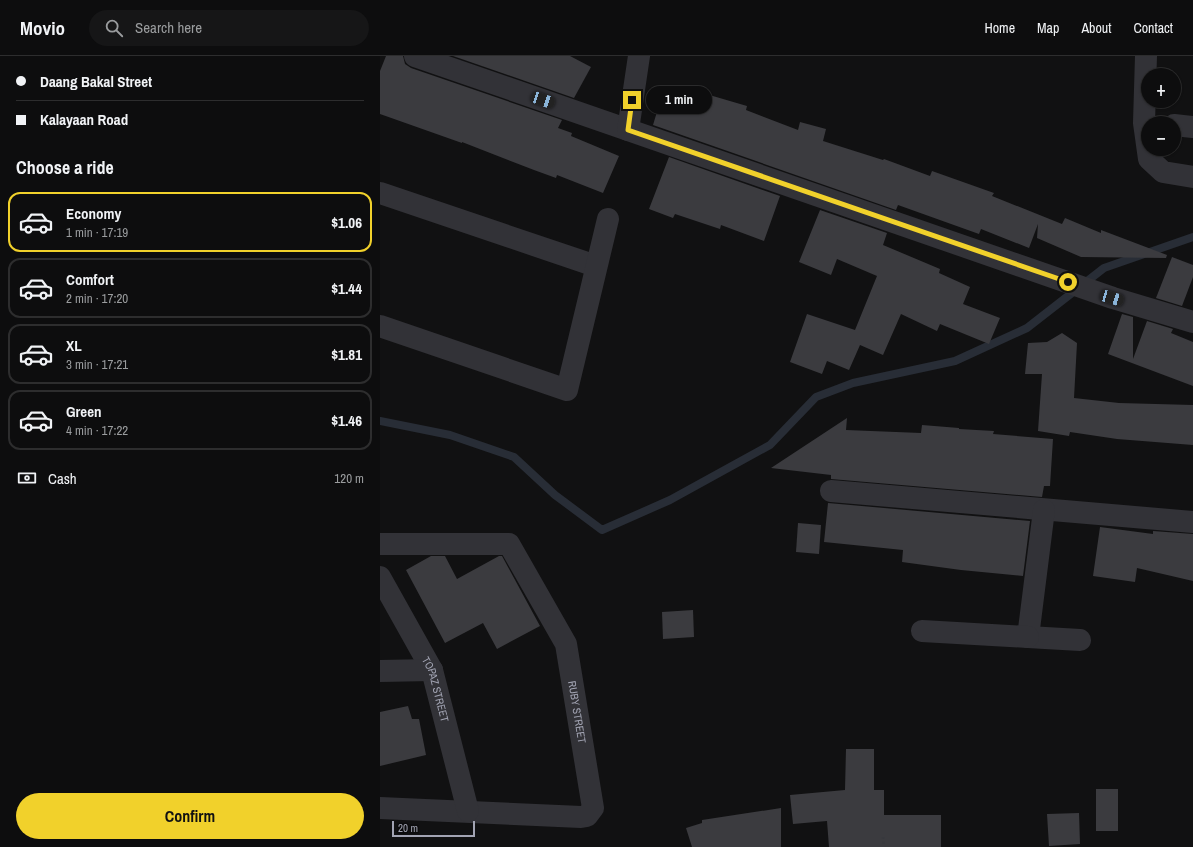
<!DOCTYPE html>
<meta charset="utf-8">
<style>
:root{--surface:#0d0d0e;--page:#161617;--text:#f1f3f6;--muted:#9a9c9e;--line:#2d2d2e;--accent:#f1d12b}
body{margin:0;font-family:"Archivo Narrow",sans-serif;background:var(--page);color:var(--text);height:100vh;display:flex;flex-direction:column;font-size:15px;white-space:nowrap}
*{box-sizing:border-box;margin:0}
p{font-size:13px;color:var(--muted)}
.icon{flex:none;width:22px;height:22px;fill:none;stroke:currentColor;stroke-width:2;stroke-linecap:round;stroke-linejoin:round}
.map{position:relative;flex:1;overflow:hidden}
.drawer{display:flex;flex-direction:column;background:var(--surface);width:380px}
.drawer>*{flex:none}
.hud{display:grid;align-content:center;height:88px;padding:0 16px;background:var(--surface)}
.tools{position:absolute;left:761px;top:12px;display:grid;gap:8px}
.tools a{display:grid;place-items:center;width:40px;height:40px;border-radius:50%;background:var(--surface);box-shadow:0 1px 3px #0004,0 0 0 1px var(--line);font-size:20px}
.scale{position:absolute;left:12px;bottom:10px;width:83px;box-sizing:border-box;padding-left:4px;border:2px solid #a2a4b3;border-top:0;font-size:11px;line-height:14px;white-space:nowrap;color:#a2a4b3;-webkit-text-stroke:3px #0c0c0d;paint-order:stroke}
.end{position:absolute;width:18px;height:18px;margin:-9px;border:5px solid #f1d12b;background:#111;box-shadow:0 0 0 2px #111}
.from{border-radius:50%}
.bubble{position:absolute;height:28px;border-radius:14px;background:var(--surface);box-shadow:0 1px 3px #0004,0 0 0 1px var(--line);font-size:13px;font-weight:700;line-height:28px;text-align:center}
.car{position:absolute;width:12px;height:24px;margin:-12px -6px;border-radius:5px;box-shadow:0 0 3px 1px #0007;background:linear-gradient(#222 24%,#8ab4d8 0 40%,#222 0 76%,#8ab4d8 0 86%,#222 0)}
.hud b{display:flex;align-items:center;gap:14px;height:38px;font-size:15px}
.hud b+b{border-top:1px solid var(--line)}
.hud i{width:10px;height:10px;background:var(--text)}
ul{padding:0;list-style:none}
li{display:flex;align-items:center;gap:12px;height:60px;margin:0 8px 6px;padding:0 8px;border:2px solid var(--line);border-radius:12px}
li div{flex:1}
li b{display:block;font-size:15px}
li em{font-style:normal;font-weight:700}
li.on{border-color:var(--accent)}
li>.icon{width:36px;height:36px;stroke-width:1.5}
h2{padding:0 16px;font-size:18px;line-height:48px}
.pay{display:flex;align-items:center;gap:10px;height:44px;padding:0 16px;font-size:15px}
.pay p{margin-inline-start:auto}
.button{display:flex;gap:8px;margin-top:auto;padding:8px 16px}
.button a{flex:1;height:46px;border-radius:24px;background:var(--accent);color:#111;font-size:16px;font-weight:700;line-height:46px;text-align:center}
header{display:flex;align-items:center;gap:24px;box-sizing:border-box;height:56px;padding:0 20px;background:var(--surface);border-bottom:1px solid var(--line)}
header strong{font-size:19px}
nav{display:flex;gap:22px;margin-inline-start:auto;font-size:14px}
.search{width:280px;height:36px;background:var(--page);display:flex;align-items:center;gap:10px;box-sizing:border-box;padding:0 14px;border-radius:22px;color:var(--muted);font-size:15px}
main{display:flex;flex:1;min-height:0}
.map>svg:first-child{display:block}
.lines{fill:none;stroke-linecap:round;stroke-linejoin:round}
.stream{stroke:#282d36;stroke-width:8}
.building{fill:#3b3b3f}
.path{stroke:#38393e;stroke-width:2.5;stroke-dasharray:2 3;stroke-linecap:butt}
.minor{stroke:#323237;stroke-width:22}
.tertiary{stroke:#323237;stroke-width:22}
.route{stroke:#f1d12b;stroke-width:5}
.labels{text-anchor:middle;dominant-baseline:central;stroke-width:4;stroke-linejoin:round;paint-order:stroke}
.street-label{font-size:11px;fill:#a2a4b3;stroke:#0c0c0d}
</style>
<header>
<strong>Movio</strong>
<div class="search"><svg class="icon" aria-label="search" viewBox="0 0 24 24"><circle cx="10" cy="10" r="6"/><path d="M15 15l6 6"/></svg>Search here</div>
<nav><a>Home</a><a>Map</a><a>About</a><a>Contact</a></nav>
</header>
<main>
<section class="drawer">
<div class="hud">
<b><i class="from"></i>Daang Bakal Street</b>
<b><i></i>Kalayaan Road</b>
</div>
<h2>Choose a ride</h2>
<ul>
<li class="on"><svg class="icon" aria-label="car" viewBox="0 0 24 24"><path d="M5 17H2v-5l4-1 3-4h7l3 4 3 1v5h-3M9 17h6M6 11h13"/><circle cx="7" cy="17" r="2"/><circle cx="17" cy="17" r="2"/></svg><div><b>Economy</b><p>1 min · 17:19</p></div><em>$1.06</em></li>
<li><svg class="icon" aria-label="car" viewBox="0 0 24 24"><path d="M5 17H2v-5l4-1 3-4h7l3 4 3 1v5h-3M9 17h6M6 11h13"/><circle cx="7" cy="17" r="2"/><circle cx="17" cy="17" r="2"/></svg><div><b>Comfort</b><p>2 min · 17:20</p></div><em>$1.44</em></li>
<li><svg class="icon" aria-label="car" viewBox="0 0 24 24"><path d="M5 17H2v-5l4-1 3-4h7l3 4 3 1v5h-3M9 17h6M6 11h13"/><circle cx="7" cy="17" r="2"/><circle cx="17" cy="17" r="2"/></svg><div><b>XL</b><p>3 min · 17:21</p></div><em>$1.81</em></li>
<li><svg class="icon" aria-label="car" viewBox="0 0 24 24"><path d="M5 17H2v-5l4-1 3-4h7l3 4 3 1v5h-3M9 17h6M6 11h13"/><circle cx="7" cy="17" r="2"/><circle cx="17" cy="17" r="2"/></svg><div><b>Green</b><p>4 min · 17:22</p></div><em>$1.46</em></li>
</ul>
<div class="pay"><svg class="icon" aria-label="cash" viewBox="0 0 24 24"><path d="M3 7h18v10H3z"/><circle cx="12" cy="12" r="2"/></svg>Cash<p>120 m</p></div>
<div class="button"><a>Confirm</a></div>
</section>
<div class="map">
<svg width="813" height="791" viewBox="0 0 813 791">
<rect width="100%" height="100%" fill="#111112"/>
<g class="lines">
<!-- stream -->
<polyline class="stream" points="0,365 70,379 134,401 175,439 222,474 290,444 390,389 436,341 473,327 575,305 647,272 724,212 813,181"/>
</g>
<!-- building -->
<g class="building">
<polygon points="6,0 23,0 25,8 31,12 182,64 178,72 192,77 191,80 239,100 223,137 177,119 176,122 154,114 82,86 82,87 0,58 0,15"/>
<polygon points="73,0 190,0 211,11 194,42"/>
<polygon points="285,29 325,42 326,38 367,50 366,54 418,74 420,66 446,73 443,85 503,104 504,103 550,120 552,115 614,137 612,140 682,168 685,162 721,177 721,174 787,199 786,202 701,201 657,182 658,168 649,192 601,173 599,178 518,149 516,154 273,69"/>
<polygon points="289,101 400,140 384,185 341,169 340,173 295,158 293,162 269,153"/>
<polygon points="440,154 507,177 503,189 560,213 559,217 590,231 583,248 620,262 609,288 560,268 557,275 521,258 503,299 480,289 469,314 447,305 442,318 410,306 427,258 475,274 497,220 457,203 451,219 419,206"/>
<polygon points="792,201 813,209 813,221 802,250 776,242"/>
<polygon points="742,258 753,261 753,303 767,265 793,273 791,277 813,286 813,330 728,298"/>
<polygon points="682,277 697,287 694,342 739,347 813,349 813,389 737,383 690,376 689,380 658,375 662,318 645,318 648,287 667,286"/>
<polygon points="467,362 466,374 541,377 542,369 579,372 579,373 614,375 613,378 673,383 670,430 664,430 662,441 451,423 451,419 391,412"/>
<polygon points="448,447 650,465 643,520 581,514 522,506 523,494 444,486"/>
<polygon points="418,467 441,469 439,498 416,496"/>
<polygon points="720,471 773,478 773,475 813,478 813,525 757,512 755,526 713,520"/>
<polygon points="51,500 65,500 77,523 119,500 122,500 160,570 117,593 103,567 65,587 26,514"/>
<polygon points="313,554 314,581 283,583 282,556"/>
<polygon points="28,650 32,663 39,663 46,699 0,710 0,656"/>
<polygon points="466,693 494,693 494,734 504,734 504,759 561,759 561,791 449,791 447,765 413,768 410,739 465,734"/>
<rect x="716" y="733" width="22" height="42"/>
<polygon points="401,752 401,791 312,791 306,772 322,767 322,764"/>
<polygon points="699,757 700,788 669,790 667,758"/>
</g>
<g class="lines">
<!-- path -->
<polyline class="path" points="503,781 504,791"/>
<!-- minor -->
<g class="minor">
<polyline points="766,0 764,67 769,103 783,116 813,121"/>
<polyline points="794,69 813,71"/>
<polyline points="0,137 216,210"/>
<polyline points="0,270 187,334 228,163"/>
<polyline points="451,435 813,466"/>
<polyline points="664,454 648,581 700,584"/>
<path id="s1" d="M0,488H129L186,588L213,752L207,760L201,761L0,752"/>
<path id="s2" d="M0,521L52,614L88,755"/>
<polyline points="542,575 648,581"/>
<polyline points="0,615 52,614"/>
</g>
<!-- tertiary -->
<g class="tertiary">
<polyline points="35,0 733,242 813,266"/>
<polyline points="248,74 259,0"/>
</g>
</g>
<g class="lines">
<!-- route -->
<polyline class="route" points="252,44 248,74 688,226"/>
</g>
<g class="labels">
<!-- street labels -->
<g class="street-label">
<text stroke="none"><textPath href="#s2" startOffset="126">TOPAZ STREET</textPath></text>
<text stroke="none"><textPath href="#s1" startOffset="313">RUBY STREET</textPath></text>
</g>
</g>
</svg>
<div class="tools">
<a>+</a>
<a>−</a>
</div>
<div class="scale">20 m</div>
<i class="end from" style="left:688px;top:226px"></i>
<i class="end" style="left:252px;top:44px"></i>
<div class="bubble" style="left:266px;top:30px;width:66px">1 min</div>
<i class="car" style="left:163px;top:44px;rotate:109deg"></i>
<i class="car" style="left:732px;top:242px;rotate:106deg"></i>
</div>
</main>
